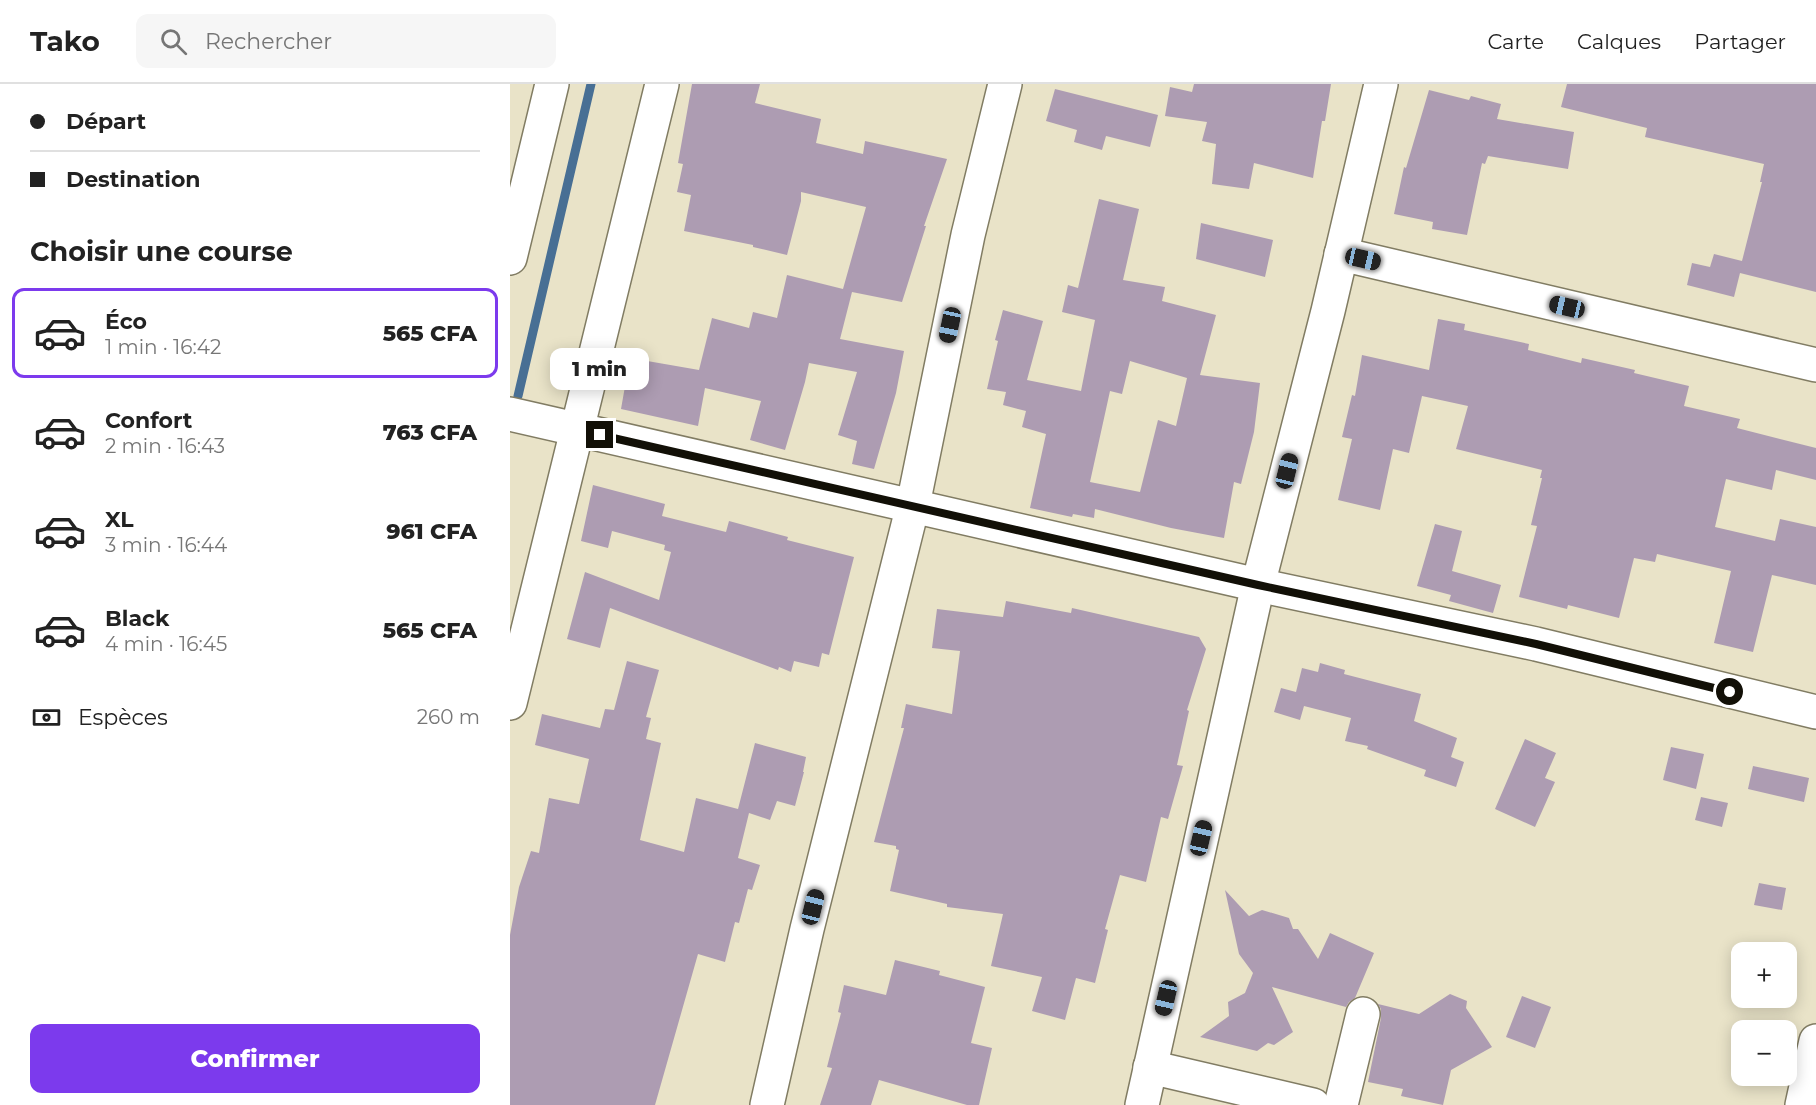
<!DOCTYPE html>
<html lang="fr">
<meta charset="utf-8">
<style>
:root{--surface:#fff;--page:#f6f6f6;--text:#222;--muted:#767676;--line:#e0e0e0;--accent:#7c3aed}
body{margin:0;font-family:Montserrat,sans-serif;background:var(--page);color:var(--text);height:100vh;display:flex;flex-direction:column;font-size:22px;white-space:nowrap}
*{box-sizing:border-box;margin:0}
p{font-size:20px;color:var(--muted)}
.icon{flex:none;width:33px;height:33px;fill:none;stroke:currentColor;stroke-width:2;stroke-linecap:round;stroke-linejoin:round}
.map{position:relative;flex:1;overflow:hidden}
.drawer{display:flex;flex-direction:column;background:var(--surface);width:510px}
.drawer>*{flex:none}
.guide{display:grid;align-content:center;height:132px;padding:0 30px;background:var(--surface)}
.controls{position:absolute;left:1221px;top:858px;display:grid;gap:12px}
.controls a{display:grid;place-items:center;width:66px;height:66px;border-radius:12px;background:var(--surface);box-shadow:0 3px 15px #0003;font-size:30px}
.end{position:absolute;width:27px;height:27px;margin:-14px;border:8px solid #121007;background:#fff;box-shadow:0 0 0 3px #fff}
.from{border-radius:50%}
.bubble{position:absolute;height:42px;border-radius:12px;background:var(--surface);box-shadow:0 3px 15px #0003;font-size:20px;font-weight:800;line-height:42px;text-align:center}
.car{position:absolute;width:18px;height:36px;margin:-18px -9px;border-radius:8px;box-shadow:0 0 4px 2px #0007;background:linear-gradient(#222 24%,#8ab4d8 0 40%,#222 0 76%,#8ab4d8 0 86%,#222 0)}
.guide b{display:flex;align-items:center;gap:21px;height:57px;font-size:22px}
.guide b+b{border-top:2px solid var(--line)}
.guide i{width:15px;height:15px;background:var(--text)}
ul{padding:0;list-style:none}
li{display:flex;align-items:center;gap:18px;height:90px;margin:0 12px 9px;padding:0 18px;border:3px solid transparent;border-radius:12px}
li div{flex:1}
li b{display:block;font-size:22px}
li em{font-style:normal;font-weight:800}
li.active{border-color:var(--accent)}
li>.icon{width:54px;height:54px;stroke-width:1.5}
h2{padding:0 30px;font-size:27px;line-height:72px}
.pay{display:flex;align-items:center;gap:15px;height:66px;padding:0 30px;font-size:22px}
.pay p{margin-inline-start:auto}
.primary-button{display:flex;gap:12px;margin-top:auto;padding:12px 30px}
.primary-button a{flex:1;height:69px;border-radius:12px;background:var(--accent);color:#fff;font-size:24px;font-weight:800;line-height:69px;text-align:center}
header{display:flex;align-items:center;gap:36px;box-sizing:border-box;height:84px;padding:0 30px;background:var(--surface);border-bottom:2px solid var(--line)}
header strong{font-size:28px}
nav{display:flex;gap:33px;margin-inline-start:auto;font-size:21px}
.search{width:420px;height:54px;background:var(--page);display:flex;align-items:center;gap:15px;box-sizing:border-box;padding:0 21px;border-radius:12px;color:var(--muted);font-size:22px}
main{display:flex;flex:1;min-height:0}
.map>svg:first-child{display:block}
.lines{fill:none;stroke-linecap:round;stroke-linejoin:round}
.stream{stroke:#486f94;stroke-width:9}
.building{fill:#ad9cb2;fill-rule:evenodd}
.minor-casing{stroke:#817c63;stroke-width:36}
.tertiary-casing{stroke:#817c63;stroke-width:36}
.minor{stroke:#fff;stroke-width:33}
.tertiary{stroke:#fff;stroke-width:33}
.route{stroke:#121007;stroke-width:8}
</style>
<header>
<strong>Tako</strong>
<div class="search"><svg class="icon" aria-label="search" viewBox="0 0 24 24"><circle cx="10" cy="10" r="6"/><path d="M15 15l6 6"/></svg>Rechercher</div>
<nav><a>Carte</a><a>Calques</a><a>Partager</a></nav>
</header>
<main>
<section class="drawer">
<div class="guide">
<b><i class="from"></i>Départ</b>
<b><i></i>Destination</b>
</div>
<h2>Choisir une course</h2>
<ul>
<li class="active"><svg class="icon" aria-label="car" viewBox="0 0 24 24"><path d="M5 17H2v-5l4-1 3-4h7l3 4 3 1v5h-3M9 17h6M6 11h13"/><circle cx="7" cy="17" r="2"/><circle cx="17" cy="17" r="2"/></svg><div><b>Éco</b><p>1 min · 16:42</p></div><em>565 CFA</em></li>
<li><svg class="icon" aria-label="car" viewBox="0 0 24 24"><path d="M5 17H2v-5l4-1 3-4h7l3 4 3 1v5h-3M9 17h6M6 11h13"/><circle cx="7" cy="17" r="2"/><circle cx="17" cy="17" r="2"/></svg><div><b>Confort</b><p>2 min · 16:43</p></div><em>763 CFA</em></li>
<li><svg class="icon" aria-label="car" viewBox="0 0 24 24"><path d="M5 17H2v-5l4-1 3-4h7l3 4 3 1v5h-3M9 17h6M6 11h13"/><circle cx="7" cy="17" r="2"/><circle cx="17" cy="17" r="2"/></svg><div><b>XL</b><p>3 min · 16:44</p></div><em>961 CFA</em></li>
<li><svg class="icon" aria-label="car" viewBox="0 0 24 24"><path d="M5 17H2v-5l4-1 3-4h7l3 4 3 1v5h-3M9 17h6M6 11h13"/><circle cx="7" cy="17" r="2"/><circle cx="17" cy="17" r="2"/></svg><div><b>Black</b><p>4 min · 16:45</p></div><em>565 CFA</em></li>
</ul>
<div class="pay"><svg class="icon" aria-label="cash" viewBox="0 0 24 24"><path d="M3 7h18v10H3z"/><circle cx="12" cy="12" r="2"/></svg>Espèces<p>260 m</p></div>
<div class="primary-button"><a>Confirmer</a></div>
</section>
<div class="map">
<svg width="1306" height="1021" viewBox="0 0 1306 1021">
<rect width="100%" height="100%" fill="#e9e3c8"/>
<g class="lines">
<!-- stream -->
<polyline class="stream" points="8,312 81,0"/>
</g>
<!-- building -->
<g class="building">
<polygon points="182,0 250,0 245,19 311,35 306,59 353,70 355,57 437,75 414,142 416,142 392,218 342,208 330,255 394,267 386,309 364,385 342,380 347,357 328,351 347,288 299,279 295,298 275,366 240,356 251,317 195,304 188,342 111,325 120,274 189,286 202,234 239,244 243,228 267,234 277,191 333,205 356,123 291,108 291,117 277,171 243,163 243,161 174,147 181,111 167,108 173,80 168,79"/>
<polygon points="684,0 821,0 815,37 812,37 803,94 744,79 739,105 702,100 706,60 692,57 697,38 655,32 660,3 682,8"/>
<polygon points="1057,0 1306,0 1306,208 1230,189 1224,213 1177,201 1182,179 1200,183 1204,170 1232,177 1252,98 1250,98 1254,80 1135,53 1137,44 1051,23"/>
<polygon points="545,5 648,31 640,63 596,52 592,66 564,58 567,46 536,37"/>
<polygon points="919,6 959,16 961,12 991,20 987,35 1064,48 1058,85 978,72 975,80 972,79 957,151 922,145 923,138 884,130 894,83 896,84"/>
<path d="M589,115L629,125L613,196L655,203L652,217L706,231L690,291L750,299L744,348L731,400L724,398L714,454L661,444L585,425L584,434L563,430L562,433L520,424L536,350L512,343L516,327L493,321L496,308L477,305L488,257L485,256L493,226L533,237L517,296L571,307L585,236L552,228L558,201L568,204ZM620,277L677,294L666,342L648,336L630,408L580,398L600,307L612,310Z"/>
<polygon points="691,139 763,156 755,193 686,175"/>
<polygon points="928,235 955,240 954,246 1019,260 1018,266 1071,279 1072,274 1125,286 1124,289 1179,302 1174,322 1230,335 1227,344 1306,364 1306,396 1266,386 1262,406 1216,395 1205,443 1265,457 1270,435 1306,443 1306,501 1262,491 1243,568 1204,559 1221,487 1147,470 1145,478 1124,474 1109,534 1058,521 1057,525 1009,513 1027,442 1021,441 1032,394 1030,394 1032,386 946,365 958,322 912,312 899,369 883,365 870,426 828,416 842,355 832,353 842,311 845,312 852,271 919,286"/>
<polygon points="83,401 155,420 152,432 216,448 219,437 278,453 277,456 344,473 319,571 312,569 309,583 284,577 281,588 269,583 268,586 100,524 90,564 57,555 75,488 149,516 161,468 154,466 155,461 102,447 98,464 71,457"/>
<polygon points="925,440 952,447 942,487 991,501 983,529 939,517 941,511 907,502"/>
<polygon points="496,517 561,529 562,524 689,553 696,565 677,626 679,627 667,681 673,682 658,735 651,733 636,798 610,791 595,845 598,846 585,899 566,894 555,936 522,927 532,893 481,882 493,830 437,823 437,820 380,807 389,766 386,765 386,762 364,758 394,644 391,644 396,620 442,630 450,567 422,564 427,525 493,533"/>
<polygon points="117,577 149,586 136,633 141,634 136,655 151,659 130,756 174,768 186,714 228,725 245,659 296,673 293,688 294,688 285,722 267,717 260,736 239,729 228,774 250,781 242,806 238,805 229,839 225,838 215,878 188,870 145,1021 0,1021 0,851 9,803 21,767 29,769 39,714 69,720 79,675 25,661 32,630 90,644 95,625 104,626"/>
<polygon points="810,579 835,586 834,590 911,610 904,637 947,654 941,673 954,678 946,703 914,692 916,686 857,665 858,662 835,657 841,634 794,622 790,636 764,628 771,604 786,608 792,584 808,588"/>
<polygon points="1015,655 1046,669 1035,694 1045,698 1025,743 985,725"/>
<polygon points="1161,663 1194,670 1186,705 1153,696"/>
<polygon points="1243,682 1299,694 1294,718 1238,705"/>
<polygon points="1191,713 1218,719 1212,743 1185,736"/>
<polygon points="1249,799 1276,804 1272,826 1244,821"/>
<polygon points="715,806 739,832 752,826 779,834 783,845 788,845 808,875 820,849 864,869 845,914 839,918 836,923 762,903 783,948 764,961 758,959 747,967 690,953 719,932 718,918 735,909 743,889 729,870"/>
<polygon points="385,876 430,887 429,891 475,903 461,959 482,964 469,1021 457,1021 369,996 361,1021 310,1021 322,984 317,983 331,929 328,928 334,901 376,911"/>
<polygon points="940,910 957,917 956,924 982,963 941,986 933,1021 891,1012 893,1005 858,998 871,934 871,925 868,920 909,930"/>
<polygon points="1012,912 1041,923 1025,964 996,953"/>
</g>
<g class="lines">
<!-- minor casing -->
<g class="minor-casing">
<g id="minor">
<polyline points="831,170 1306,281"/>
<polyline points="0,174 42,0"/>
<polyline points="0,619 152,0"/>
<polyline points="640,983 803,1021"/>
<polyline points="257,1021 297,845 403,421 458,151 495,0"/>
<polyline points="632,1021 748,501 818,227 871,0"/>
<polyline points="831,1021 853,930"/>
<polyline points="1292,1021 1306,957"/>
</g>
</g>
<!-- tertiary casing -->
<g class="tertiary-casing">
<polyline id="tertiary" points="0,330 748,501 1026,560 1306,628"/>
</g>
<!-- minor -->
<use href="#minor" class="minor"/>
<!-- tertiary -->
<use href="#tertiary" class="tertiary"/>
</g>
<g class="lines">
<!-- route -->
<polyline class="route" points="90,351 748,501 1026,560 1220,608"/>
</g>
</svg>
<div class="controls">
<a>+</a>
<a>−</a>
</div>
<i class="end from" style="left:1220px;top:608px"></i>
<i class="end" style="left:90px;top:351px"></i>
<div class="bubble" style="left:40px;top:264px;width:99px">1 min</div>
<i class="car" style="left:853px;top:175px;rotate:103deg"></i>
<i class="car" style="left:1057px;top:223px;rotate:283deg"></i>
<i class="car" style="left:440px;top:241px;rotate:192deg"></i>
<i class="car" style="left:777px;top:387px;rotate:14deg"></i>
<i class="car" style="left:691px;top:754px;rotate:13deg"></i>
<i class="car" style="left:303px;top:823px;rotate:14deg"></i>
<i class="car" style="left:656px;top:914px;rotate:193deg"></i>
</div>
</main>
